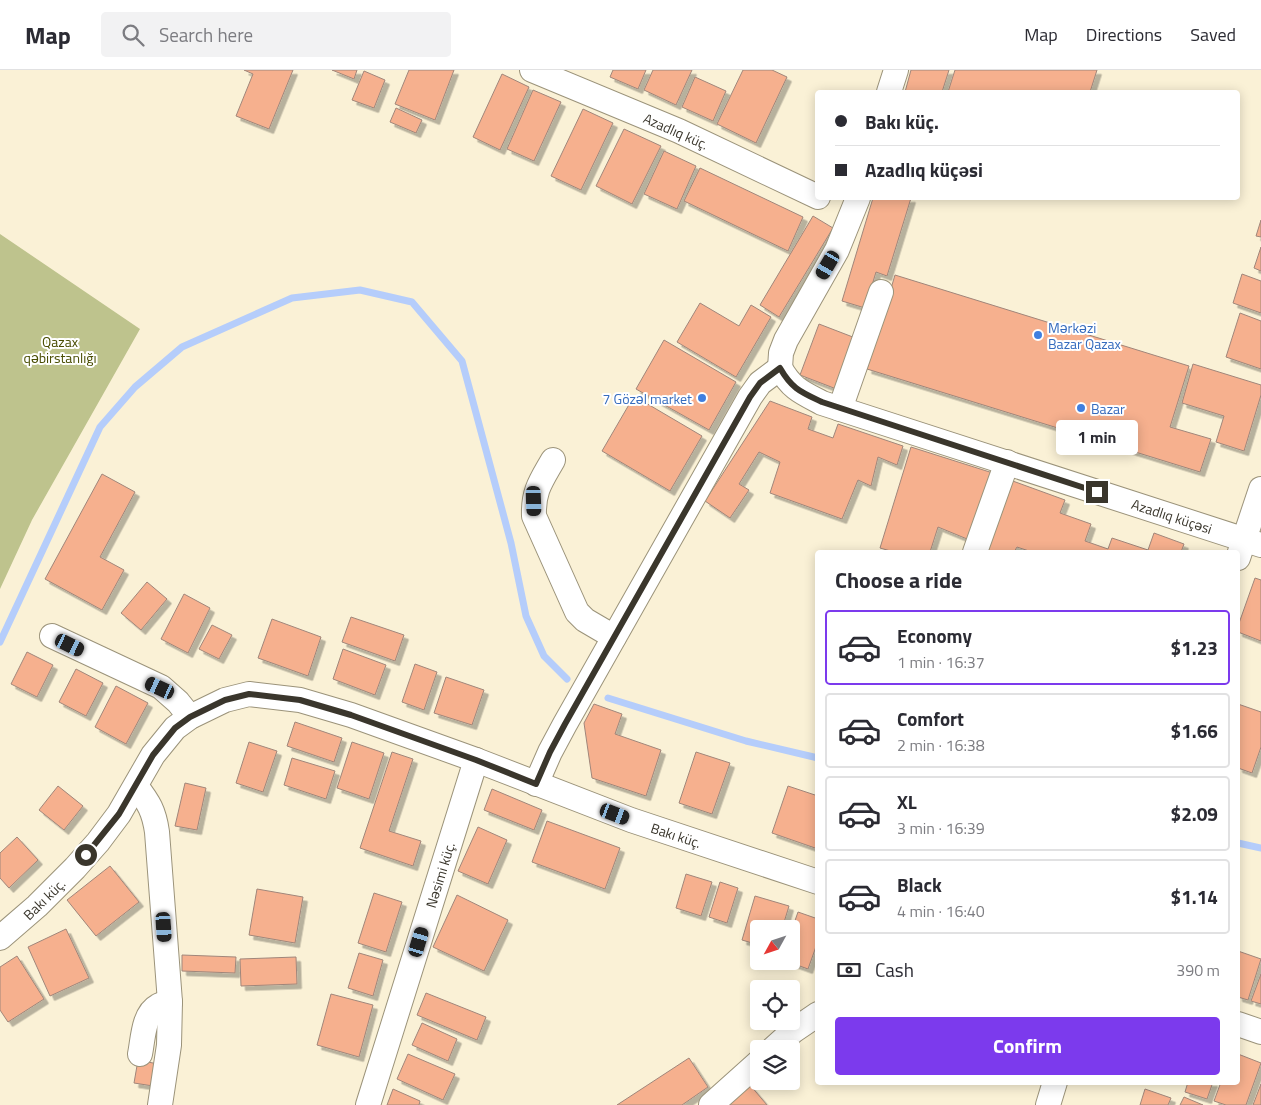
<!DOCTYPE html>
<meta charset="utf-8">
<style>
:root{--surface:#fff;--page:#f2f2f3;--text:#2b2b33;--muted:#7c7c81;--line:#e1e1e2;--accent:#7c3aed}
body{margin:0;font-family:"Titillium Web",sans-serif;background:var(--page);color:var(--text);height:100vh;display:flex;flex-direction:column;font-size:19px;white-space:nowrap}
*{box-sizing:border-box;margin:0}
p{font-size:16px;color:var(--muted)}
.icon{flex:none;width:28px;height:28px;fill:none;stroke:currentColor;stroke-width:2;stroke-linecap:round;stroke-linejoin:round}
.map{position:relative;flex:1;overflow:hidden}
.panel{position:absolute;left:815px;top:480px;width:425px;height:535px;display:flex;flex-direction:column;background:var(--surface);border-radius:5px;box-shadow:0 2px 12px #0003}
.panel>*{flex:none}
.top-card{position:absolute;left:815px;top:20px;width:425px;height:110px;border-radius:5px;box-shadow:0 2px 12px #0003;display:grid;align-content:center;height:110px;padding:0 20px;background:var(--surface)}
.needle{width:32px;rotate:230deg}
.tools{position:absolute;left:750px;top:850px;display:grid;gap:10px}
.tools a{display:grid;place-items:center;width:50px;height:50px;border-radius:5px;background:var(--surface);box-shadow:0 2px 12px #0003;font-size:25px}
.end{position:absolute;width:22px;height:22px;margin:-11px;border:6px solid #3a362c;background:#fff;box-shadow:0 0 0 2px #fff}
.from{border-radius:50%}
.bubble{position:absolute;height:35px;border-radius:5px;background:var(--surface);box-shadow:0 2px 12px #0003;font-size:16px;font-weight:700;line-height:35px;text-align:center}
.car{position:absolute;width:15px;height:30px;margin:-15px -8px;border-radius:6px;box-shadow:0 0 4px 1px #0007;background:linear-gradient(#222 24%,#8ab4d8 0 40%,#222 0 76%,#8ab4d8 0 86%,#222 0)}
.top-card b{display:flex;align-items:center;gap:18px;height:48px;font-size:19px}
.top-card b+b{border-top:1px solid var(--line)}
.top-card i{width:12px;height:12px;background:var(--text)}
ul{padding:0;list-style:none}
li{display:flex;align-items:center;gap:15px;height:75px;margin:0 10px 8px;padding:0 10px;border:2px solid var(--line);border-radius:5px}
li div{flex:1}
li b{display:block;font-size:19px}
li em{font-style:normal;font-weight:700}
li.on{border-color:var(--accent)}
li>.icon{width:45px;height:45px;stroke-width:1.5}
h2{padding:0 20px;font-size:22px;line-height:60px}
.pay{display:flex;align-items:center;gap:12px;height:55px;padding:0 20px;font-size:19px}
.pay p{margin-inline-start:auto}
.action{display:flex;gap:10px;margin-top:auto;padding:10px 20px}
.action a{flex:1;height:58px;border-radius:5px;background:var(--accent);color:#fff;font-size:20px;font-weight:700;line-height:58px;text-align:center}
header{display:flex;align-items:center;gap:30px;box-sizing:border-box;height:70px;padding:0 25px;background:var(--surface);border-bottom:1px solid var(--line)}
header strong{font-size:24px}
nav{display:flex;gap:28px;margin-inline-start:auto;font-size:18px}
.search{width:350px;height:45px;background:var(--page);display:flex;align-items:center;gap:12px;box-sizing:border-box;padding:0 18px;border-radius:5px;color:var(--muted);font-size:19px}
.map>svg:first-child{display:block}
.green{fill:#bec38d}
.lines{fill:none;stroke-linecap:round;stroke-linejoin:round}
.stream{stroke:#b5cdfb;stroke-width:7}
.building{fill:#f6b08e;stroke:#a0867a;filter:url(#shadow)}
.minor-casing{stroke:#9b937a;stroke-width:26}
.minor{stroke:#fff;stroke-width:24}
.route{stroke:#3a362c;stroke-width:6}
.shop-dot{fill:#3f7fe0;stroke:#fff;stroke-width:2}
.labels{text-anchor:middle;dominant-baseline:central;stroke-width:4;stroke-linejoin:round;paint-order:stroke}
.street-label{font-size:14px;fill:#3a362c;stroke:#fff}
.shop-label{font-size:14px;fill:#366cbe;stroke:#fff;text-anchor:start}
.park-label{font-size:14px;fill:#484c01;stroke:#fff}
</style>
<header>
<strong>Map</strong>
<div class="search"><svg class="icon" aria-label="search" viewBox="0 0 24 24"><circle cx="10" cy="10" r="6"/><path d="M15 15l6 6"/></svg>Search here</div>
<nav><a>Map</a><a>Directions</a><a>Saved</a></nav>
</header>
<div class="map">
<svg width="1261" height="1035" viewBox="0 0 1261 1035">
<defs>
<filter id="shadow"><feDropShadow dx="4.5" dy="4.5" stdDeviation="0" flood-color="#0004"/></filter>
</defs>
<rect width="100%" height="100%" fill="#faf1d6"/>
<!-- green -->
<polygon class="green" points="0,164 140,259 32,450 0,519"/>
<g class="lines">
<!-- stream -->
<g class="stream">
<polyline points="0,572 100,357 135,317 182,277 292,228 360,220 412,232 462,291 511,473 526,546 544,586 567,609"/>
<polyline points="608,628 746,671 818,688"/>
<polyline points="1238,773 1261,778"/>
</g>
</g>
<!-- building -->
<g class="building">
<polygon points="244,0 293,0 269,59 236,46 253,4"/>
<polygon points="332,0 357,0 354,9"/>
<polygon points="409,0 454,0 435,50 395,34"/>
<polygon points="613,0 646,0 638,19 610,7"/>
<polygon points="653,0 692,0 676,35 644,20"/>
<polygon points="743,0 772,0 787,7 756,73 717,54"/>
<polygon points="911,0 949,0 942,22 905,22"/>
<polygon points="955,0 1097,0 1090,22 948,22"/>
<polygon points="364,1 385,10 374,38 352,30"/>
<polygon points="502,4 529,17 500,80 473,67"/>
<polygon points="695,7 726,21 713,51 682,37"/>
<polygon points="533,20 561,32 534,91 507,79"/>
<polygon points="396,38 422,50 416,63 390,52"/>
<polygon points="583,39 613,53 581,120 551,106"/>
<polygon points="624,59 661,76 632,134 596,116"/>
<polygon points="664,81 696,96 677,139 644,124"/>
<polygon points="700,98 803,147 788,181 684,131"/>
<polygon points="873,128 911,128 887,206 876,202 865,238 842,231"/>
<polygon points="813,146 833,158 779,247 760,235"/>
<polygon points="1261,150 1261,167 1256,166"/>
<polygon points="1261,177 1261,201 1254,198"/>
<polygon points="1242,204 1261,211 1261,243 1233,233"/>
<polygon points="895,205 1189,296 1170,357 1211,369 1200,402 867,299"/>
<polygon points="700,233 739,256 751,235 771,247 736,307 677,272"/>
<polygon points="1240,243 1261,251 1261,299 1226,287"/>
<polygon points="819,254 858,269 839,320 800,305"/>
<polygon points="664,270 736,312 709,360 636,319"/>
<polygon points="1193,294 1261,315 1261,325 1244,381 1216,372 1224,346 1182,333"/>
<polygon points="634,326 702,366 670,421 602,381"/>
<polygon points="770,331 812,347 808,359 833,368 838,354 903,376 897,395 878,387 871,416 858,410 842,449 770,423 780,392 759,382 739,414 749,420 730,448 705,431"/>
<polygon points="911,377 996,404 972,471 938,457 930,482 894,482 880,478"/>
<polygon points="102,404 135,422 100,487 124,500 102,540 45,509"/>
<polygon points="1010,410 1065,430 1060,443 1091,454 1085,471 1108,479 1112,468 1148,480 1154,463 1184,474 1181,482 1032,482 1017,477 1014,482 984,482"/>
<polygon points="1255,508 1261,510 1261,571 1238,562 1238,556"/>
<polygon points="147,512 167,529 141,560 121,543"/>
<polygon points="184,524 210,538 188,583 161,569"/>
<polygon points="351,547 404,565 395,591 342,572"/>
<polygon points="272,549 321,567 308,606 258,588"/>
<polygon points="212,555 232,565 219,589 199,579"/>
<polygon points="343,579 386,595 375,625 333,609"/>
<polygon points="27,582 53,595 37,627 11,614"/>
<polygon points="415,594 437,602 424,640 402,632"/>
<polygon points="76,599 103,613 86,646 59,632"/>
<polygon points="446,607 484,620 472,655 434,643"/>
<polygon points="116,616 148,633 126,674 95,657"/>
<polygon points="594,634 622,644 615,664 661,680 646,726 592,708 584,653"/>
<polygon points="1238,634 1261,642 1261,677 1252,703 1238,698"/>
<polygon points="295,652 342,668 334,692 287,676"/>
<polygon points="249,672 277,681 263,722 236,713"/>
<polygon points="352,672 384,683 369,729 337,718"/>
<polygon points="392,682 413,689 389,761 421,771 413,796 360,778"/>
<polygon points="696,682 730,693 712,744 679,733"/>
<polygon points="292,688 335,701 326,729 284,715"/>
<polygon points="185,713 206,718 197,760 175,756"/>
<polygon points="58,716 83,736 64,760 39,740"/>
<polygon points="788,716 818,726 818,779 772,763"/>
<polygon points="492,719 542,740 534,760 484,740"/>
<polygon points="547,751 620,778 605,819 532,792"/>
<polygon points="478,757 507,770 488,814 458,801"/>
<polygon points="17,767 38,790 9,818 0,808 0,783"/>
<polygon points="110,796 139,832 96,866 67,830"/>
<polygon points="686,804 712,812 701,846 676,838"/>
<polygon points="720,812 738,818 727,853 709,847"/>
<polygon points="257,819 303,827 295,873 249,865"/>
<polygon points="374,823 402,832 386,882 358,873"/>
<polygon points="457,825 508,850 484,901 433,877"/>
<polygon points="755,826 789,836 782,859 759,859 759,875 742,870"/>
<polygon points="798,842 818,849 818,871 808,899 786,891 791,891 791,862"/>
<polygon points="66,859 89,908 50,926 28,877"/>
<polygon points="1238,881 1261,889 1248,930 1238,927"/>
<polygon points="359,883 383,890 373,926 348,918"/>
<polygon points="182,885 236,887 235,903 182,901"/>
<polygon points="17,886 44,929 8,952 0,940 0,897"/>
<polygon points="296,887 297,914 241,916 240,889"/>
<polygon points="1261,904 1261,934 1251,931"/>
<polygon points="426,923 486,947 477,970 417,945"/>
<polygon points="331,924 373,935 359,987 317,975"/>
<polygon points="422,953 457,969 448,991 412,975"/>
<polygon points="408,984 455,1004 443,1030 397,1009"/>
<polygon points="1238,984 1261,993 1246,1035 1226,1035 1214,1031 1221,1012 1238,1012"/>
<polygon points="689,988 708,1017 682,1035 617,1035"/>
<polygon points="138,990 158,994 153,1016 134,1013"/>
<polygon points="1188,1012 1213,1012 1207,1029 1185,1022"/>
<polygon points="1261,1014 1261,1035 1253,1035"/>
<polygon points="750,1015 767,1035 728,1035"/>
<polygon points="393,1019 420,1031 419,1035 387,1035"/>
<polygon points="1145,1019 1171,1028 1168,1035 1140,1035"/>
<polygon points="1184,1027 1203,1035 1180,1035"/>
</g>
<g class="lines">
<!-- minor casing -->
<g class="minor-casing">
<g id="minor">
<polyline points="532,0 679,61 818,127"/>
<polyline points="889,22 896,0"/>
<path d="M780,298C792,319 801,322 822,333L1261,475"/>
<polyline points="780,298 781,283 786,270 837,180 858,128"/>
<polyline points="840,339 881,222"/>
<path d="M553,390C541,411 533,421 534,446L577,542L585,550L614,567"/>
<polyline points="975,482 1007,392"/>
<polyline points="1238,488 1261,419"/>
<polyline points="52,566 161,617 178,632 190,647"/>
<polyline points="536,714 550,682 565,654 750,327 760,313 780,298"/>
<path d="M136,716C149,733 154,741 157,762L170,932L169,975L160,1035"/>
<polyline points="0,868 37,836 75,798 98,772 119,744 153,685 175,658 190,647 225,630 249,624 300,630 351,645 476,690 631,750 818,812"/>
<polyline points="1238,954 1261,962"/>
<polyline points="773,979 793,961 818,944"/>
<path d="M140,984C143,970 143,944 158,936C161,934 166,933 170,932"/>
<polyline points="368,1035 476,690"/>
<polyline points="711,1035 759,992"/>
<polyline points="1048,1035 1055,1012"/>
</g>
</g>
<!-- minor -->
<use href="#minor" class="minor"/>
</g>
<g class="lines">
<!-- route -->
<path class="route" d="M86,785L119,744L153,685L175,658L190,647L225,630L249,624L300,630L351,645L476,690L536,714L550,682L565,654L750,327L760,313L780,298C792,319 801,322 822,332L1097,422"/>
</g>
<!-- markers -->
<g class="shop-dot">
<circle cx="1038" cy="265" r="5"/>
<circle cx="702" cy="328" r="5"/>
<circle cx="1081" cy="338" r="5"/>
</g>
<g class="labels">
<!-- street labels -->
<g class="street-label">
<text transform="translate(676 61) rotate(24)">Azadlıq küç.</text>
<text transform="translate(1172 446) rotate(18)">Azadlıq küçəsi</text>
<text transform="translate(676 765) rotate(18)">Bakı küç.</text>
<text transform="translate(440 805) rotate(-73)">Nəsimi küç.</text>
<text transform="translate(44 829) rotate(-44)">Bakı küç.</text>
</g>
<!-- shop labels -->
<g class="shop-label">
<text x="1048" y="257">Mərkəzi<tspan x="1048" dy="16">Bazar Qazax</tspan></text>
<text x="692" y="328" text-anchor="end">7 Gözəl market</text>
<text x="1091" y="338">Bazar</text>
</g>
<!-- park labels -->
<g class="park-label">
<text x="60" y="271">Qazax<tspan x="60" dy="16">qəbirstanlığı</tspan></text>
</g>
</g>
</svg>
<div class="tools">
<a><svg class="needle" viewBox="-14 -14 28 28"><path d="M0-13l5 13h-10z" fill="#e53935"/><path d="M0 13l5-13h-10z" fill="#7c7c81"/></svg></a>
<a><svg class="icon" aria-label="locate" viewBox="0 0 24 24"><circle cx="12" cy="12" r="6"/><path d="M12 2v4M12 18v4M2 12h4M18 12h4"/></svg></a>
<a><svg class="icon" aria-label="layers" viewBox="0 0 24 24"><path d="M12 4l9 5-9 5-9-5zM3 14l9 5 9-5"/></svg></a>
</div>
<i class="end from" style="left:86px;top:785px"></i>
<i class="end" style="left:1097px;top:422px"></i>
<div class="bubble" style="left:1056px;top:350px;width:82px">1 min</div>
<i class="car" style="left:828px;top:195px;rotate:210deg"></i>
<i class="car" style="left:534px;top:431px;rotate:178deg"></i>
<i class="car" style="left:70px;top:575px;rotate:116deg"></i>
<i class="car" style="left:160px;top:618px;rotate:295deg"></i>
<i class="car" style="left:615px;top:744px;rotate:111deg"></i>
<i class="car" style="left:164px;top:857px;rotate:176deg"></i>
<i class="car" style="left:419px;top:872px;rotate:17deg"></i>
<div class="top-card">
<b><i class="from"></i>Bakı küç.</b>
<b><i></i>Azadlıq küçəsi</b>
</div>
<section class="panel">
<h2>Choose a ride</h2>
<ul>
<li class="on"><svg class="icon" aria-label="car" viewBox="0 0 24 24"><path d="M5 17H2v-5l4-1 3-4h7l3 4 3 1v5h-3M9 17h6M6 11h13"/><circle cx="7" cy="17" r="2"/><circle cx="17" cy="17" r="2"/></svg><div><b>Economy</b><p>1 min · 16:37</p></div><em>$1.23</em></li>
<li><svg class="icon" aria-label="car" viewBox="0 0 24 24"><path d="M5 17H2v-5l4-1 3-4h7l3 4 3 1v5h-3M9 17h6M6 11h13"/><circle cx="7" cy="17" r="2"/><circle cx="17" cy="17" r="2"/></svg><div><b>Comfort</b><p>2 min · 16:38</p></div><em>$1.66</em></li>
<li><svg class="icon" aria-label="car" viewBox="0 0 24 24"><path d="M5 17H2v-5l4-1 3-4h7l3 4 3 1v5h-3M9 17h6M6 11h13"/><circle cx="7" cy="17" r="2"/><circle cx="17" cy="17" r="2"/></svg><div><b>XL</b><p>3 min · 16:39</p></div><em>$2.09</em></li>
<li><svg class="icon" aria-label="car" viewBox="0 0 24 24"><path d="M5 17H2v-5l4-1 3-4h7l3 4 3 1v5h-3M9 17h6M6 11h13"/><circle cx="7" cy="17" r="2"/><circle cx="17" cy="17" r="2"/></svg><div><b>Black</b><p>4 min · 16:40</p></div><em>$1.14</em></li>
</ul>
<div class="pay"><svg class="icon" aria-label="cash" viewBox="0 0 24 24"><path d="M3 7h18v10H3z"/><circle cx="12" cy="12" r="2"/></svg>Cash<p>390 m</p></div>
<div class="action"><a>Confirm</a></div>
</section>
</div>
